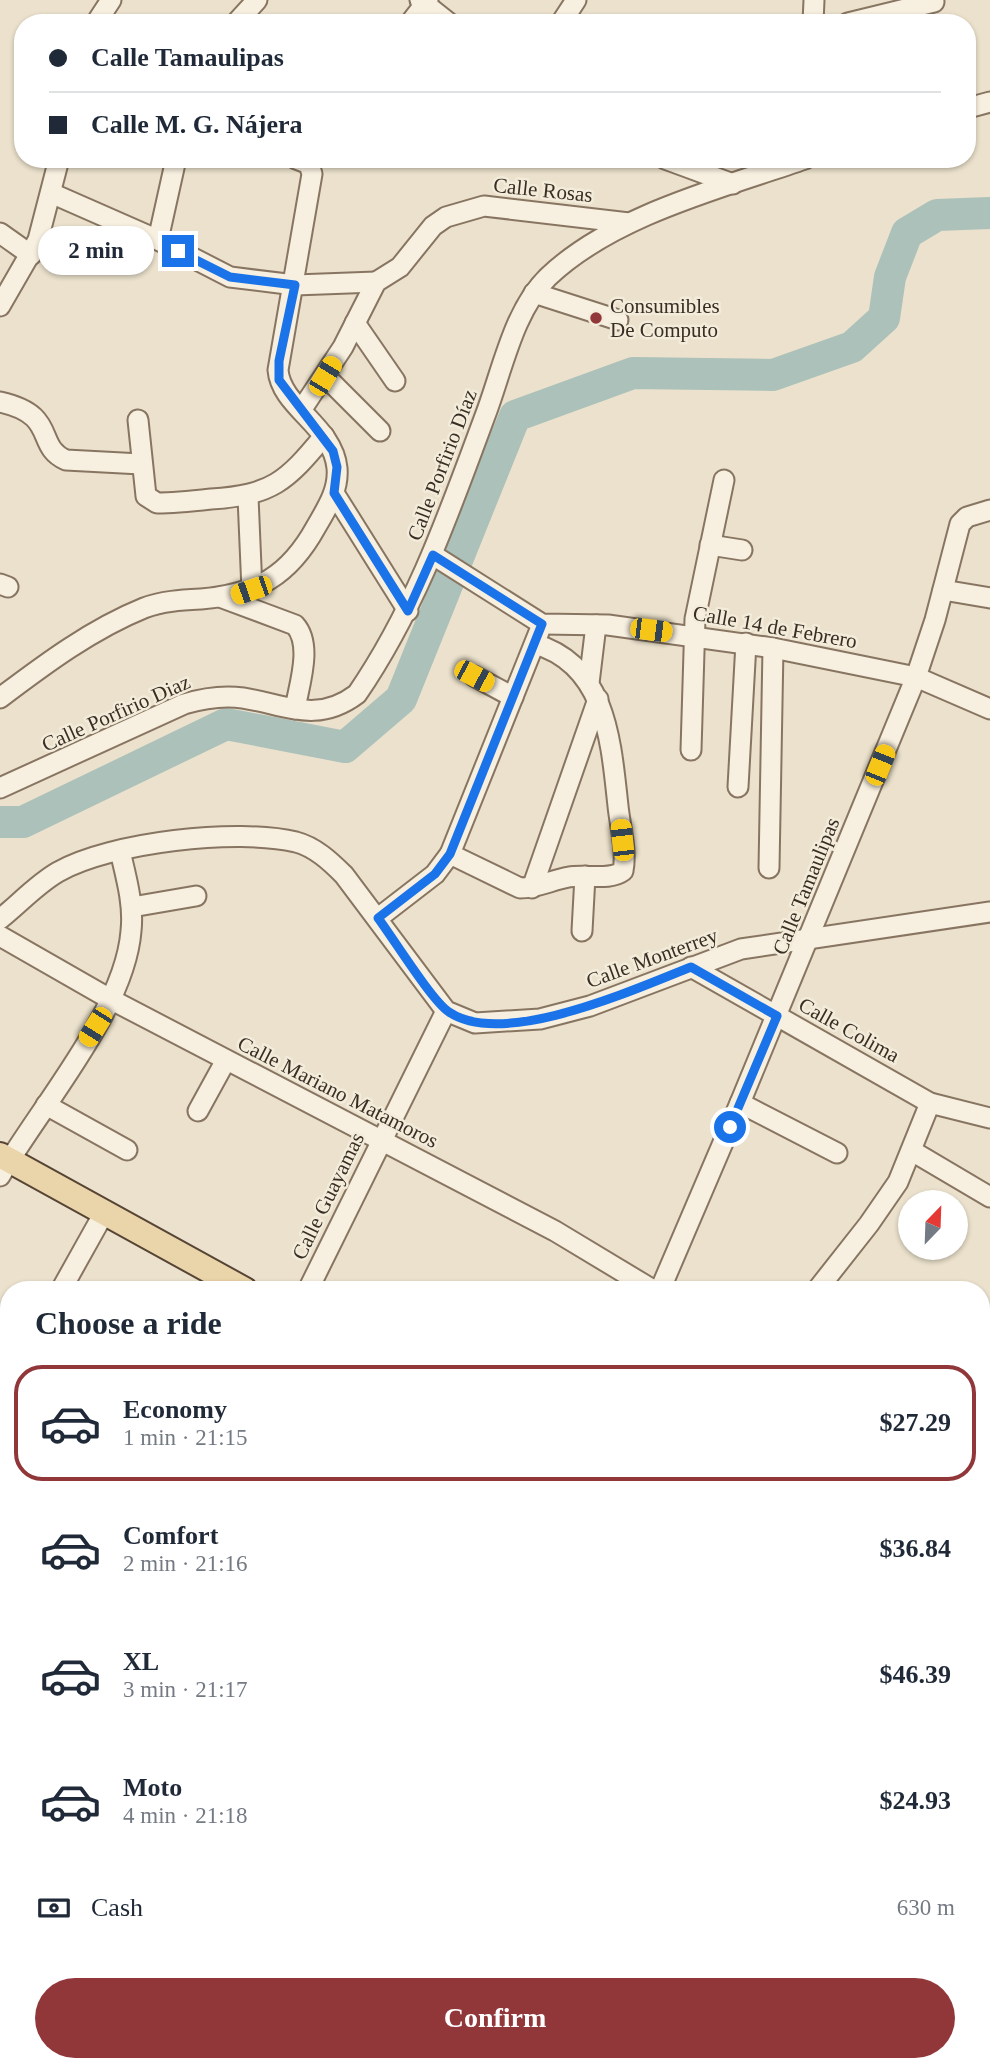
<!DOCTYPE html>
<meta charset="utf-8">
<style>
:root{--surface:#fff;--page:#f2f2f3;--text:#1f2937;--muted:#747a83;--line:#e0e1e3;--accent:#91373a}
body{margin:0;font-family:"Times New Roman",serif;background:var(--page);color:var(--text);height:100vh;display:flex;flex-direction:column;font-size:26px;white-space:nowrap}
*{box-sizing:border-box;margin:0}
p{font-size:23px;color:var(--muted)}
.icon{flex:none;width:38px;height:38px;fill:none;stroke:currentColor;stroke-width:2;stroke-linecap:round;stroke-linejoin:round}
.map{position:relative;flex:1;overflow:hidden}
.drawer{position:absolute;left:0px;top:1281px;width:990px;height:791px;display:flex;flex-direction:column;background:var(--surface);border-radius:28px 28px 0 0;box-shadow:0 2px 5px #0004}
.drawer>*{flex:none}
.hud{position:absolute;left:14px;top:14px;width:962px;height:154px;border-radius:28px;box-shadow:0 2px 5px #0004;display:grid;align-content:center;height:154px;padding:0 35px;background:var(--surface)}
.needle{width:46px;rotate:23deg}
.fabs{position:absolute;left:898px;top:1190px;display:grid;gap:14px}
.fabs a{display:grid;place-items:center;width:70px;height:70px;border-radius:50%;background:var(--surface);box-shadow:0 2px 5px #0004;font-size:35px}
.end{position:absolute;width:32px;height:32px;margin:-16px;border:9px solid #1a73e8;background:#fff;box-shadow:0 0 0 4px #fff}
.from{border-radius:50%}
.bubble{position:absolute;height:49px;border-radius:24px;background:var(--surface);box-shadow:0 2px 5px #0004;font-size:23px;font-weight:600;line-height:49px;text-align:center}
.car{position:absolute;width:21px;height:42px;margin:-21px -10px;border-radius:9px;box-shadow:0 0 5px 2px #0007;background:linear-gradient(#f5c518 24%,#345 0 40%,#f5c518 0 76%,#345 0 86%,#f5c518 0)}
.hud b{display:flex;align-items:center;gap:24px;height:66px;font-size:26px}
.hud b+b{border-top:2px solid var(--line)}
.hud i{width:18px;height:18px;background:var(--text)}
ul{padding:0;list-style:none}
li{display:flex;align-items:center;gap:21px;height:116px;margin:0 14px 10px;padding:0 21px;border:4px solid transparent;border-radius:28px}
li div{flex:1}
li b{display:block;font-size:26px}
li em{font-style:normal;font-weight:600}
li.selected{border-color:var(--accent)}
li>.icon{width:63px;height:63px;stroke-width:1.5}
h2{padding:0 35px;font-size:32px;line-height:84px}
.pay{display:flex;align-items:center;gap:18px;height:77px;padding:0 35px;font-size:26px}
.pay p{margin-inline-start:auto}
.button{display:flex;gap:14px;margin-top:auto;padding:14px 35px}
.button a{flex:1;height:80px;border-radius:42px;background:var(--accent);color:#fff;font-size:28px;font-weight:600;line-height:80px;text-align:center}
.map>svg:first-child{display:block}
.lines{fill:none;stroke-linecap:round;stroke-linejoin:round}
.river{stroke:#acc1ba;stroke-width:32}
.minor-casing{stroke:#877561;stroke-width:23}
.major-casing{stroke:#564435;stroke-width:28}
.minor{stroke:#f7efdf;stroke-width:19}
.major{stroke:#ead4a9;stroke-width:24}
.route{stroke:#1a73e8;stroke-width:9}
.poi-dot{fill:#91373a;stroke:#f3ecdb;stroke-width:2.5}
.labels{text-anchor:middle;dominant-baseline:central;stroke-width:5;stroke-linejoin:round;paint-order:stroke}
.street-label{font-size:21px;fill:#3a2e23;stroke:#f3ecdb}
.poi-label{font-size:21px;fill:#3a2e23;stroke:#f3ecdb;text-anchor:start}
</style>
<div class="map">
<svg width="990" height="2072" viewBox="0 0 990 2072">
<rect width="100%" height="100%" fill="#ebe1cc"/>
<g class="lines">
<!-- river -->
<polyline class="river" points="0,822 23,822 226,724 345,747 401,699 515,416 633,373 773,375 852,347 884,318 890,277 907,233 937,215 990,213"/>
<!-- minor casing -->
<g class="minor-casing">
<g id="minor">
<polyline points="420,0 449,23"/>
<polyline points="96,23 111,0"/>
<polyline points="236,23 257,0"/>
<polyline points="410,23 428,0"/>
<polyline points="561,23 576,0"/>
<polyline points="813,23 814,0"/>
<polyline points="848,23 934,2"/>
<polyline points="968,108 990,102"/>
<polyline points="665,159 733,184"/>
<polyline points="51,193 158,240 230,277 295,285 376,282"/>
<polyline points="0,233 31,255"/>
<polyline points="158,240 176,159"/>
<polyline points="534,293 618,320"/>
<polyline points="0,306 38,240 59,159"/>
<polyline points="355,323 395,381"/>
<polyline points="325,376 380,431"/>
<path d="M0,402C59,415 34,446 66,460L141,464"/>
<polyline points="302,409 343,347 376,282 400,267 433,226 446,217 484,206 629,223"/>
<path d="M138,420L146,496L157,503C175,503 193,501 211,499C272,495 286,482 324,436"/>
<polyline points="334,493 408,611"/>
<polyline points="248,497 252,590"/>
<polyline points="710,545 742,550"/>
<polyline points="433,555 542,624 608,625 773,648 916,677 990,709"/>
<polyline points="0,584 8,587"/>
<polyline points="943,590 990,598"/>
<path d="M220,597L295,625C313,645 299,685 295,709"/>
<polyline points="474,676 513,697"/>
<polyline points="589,683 596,625"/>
<path d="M0,698C45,664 92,629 144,608C162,601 182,600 201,599C257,594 289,576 316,527C327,508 339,490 337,468C333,426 281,407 278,370L312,174L309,164L296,159"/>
<polyline points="691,750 695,619 724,480"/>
<polyline points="738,787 746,643"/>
<path d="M0,788L184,704C204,698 222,695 243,698C287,705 317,724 357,694C416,608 449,513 485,416C502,372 513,311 548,277C613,215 722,188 805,159"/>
<path d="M450,854L520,888C537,888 552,880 569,877C585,874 610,881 623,871C627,851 620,826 618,806C611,743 607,665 535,644"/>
<polyline points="769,868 773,648"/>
<polyline points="532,888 598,699"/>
<polyline points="132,907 196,896"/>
<polyline points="378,918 435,874 450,854 539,632"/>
<path d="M0,919C19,904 37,884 58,872C111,842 237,828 296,842C315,847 330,861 344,875L446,1011L475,1023L540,1019L590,1006L741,949L990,912"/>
<polyline points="582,931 585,876"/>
<polyline points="0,936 110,999 555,1231 653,1290"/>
<polyline points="691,967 930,1103 990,1118"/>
<polyline points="740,1103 837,1153"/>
<polyline points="46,1105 127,1150"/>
<polyline points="198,1111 226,1060"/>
<polyline points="912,1151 990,1197"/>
<path d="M0,1176C40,1107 125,1010 131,931C134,904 126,877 120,851"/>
<polyline points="61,1290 104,1213"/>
<polyline points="308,1290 446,1011"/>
<polyline points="660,1290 740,1103 916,677 935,620 960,524 967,517 990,510"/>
<polyline points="817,1290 869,1224 898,1182 930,1103"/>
<polyline points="982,1481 990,1486"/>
<polyline points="982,1529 990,1523"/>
<polyline points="0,1615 9,1619"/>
<polyline points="982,1889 990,1893"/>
<polyline points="0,1989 9,1971"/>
<polyline points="982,2002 990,1981"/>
<polyline points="345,2063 362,2072"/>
<polyline points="632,2064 648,2072"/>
<polyline points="836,2072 840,2063"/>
<polyline points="958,2072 961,2063"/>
</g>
</g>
<!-- major casing -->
<g class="major-casing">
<g id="major">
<polyline points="0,1155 245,1290"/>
<polyline points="982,1662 990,1666"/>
</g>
</g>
<!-- minor -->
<use href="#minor" class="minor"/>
<!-- major -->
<use href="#major" class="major"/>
</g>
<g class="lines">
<!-- route -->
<path class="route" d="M178,251L230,277L295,285L279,361V380L333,451L337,467L334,493L408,611L433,555L542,624L450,854L435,874L378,918C393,938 432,1001 449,1012C503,1049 635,989 691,967L777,1016L730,1127"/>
</g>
<!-- markers -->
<circle class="poi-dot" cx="596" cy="318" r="7"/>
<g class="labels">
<!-- street labels -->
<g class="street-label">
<text transform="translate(543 190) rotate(6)">Calle Rosas</text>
<text transform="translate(442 465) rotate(-69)">Calle Porfirio Díaz</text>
<text transform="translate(775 627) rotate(10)">Calle 14 de Febrero</text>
<text transform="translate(116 713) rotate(-24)">Calle Porfirio Diaz</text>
<text transform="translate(806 886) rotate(-68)">Calle Tamaulipas</text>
<text transform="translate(652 958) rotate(-20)">Calle Monterrey</text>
<text transform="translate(849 1030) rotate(29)">Calle Colima</text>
<text transform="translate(338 1092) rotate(27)">Calle Mariano Matamoros</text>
<text transform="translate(328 1196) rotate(-64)">Calle Guayamas</text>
</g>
<!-- poi labels -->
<g class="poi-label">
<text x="610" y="306">Consumibles<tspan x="610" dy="24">De Computo</tspan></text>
</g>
</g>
</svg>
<div class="fabs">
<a><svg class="needle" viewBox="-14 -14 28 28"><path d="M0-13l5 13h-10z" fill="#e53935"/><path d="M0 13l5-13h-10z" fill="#747a83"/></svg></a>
</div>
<i class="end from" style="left:730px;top:1127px"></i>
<i class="end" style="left:178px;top:251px"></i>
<div class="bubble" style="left:38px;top:226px;width:116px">2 min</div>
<i class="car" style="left:325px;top:376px;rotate:31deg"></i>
<i class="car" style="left:251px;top:590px;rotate:251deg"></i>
<i class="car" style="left:651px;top:630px;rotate:97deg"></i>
<i class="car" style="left:474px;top:676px;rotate:118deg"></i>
<i class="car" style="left:880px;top:765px;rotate:22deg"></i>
<i class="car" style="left:622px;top:840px;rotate:354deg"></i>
<i class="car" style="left:95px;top:1027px;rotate:212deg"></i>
<div class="hud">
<b><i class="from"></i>Calle Tamaulipas</b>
<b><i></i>Calle M. G. Nájera</b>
</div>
<section class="drawer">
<h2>Choose a ride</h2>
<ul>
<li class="selected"><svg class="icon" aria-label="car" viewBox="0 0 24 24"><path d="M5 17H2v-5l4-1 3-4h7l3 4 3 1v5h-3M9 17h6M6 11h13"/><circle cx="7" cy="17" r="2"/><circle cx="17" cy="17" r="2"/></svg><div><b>Economy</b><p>1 min · 21:15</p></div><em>$27.29</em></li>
<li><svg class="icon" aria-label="car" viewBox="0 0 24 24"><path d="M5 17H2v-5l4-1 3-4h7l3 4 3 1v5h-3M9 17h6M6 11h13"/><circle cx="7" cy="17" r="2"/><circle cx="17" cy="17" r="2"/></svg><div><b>Comfort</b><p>2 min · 21:16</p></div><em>$36.84</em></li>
<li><svg class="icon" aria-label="car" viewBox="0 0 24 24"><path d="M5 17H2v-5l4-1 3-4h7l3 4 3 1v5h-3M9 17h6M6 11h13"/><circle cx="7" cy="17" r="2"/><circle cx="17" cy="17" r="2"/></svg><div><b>XL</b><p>3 min · 21:17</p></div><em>$46.39</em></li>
<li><svg class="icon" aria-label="car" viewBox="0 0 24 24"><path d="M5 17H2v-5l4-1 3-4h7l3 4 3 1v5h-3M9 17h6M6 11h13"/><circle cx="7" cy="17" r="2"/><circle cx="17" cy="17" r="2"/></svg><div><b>Moto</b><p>4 min · 21:18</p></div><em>$24.93</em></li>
</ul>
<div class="pay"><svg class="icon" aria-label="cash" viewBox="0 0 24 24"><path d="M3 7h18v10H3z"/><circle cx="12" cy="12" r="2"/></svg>Cash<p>630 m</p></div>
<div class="button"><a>Confirm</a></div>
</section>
</div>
